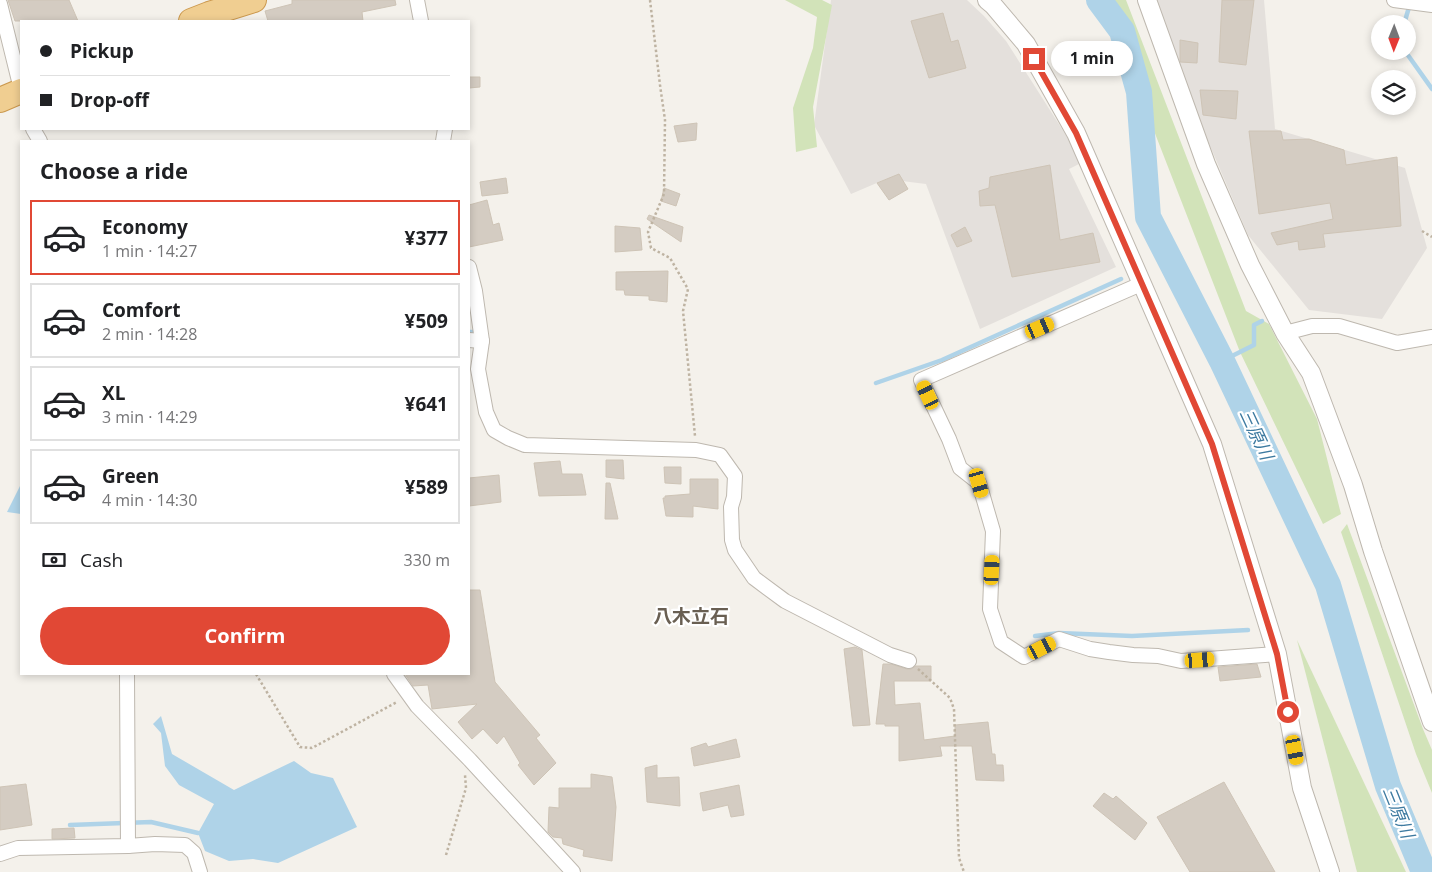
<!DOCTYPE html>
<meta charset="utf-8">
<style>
:root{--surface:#fff;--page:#f2f2f2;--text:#202124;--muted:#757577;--line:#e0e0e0;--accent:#e14835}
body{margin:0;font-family:"Open Sans","Noto Sans JP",sans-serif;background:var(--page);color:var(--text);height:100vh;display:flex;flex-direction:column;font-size:19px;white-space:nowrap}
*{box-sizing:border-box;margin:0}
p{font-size:16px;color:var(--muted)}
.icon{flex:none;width:28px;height:28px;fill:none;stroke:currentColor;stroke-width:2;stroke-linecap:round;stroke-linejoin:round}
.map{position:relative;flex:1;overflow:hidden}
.drawer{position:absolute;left:20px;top:140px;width:450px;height:535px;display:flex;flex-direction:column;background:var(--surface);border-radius:0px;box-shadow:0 2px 8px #0003}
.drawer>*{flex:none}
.banner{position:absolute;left:20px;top:20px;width:450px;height:110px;border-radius:0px;box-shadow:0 2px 8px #0003;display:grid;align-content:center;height:110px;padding:0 20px;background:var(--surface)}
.needle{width:32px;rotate:181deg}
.fabs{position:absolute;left:1371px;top:15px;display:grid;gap:10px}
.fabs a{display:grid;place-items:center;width:45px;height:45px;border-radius:50%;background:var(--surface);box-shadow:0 2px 8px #0003;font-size:25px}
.end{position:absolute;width:22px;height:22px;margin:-11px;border:6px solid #e14835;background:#fff;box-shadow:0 0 0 2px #fff}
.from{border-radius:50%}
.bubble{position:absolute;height:35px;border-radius:18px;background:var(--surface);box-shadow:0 2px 8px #0003;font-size:16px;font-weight:700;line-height:35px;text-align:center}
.car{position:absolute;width:15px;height:30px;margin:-15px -8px;border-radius:6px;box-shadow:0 0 4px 1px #0007;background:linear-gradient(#f5c518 24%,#345 0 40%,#f5c518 0 76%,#345 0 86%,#f5c518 0)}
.banner b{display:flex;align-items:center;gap:18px;height:48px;font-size:19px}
.banner b+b{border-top:1px solid var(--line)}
.banner i{width:12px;height:12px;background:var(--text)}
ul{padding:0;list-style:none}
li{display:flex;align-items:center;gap:15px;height:75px;margin:0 10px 8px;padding:0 10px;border:2px solid var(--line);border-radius:0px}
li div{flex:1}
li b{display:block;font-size:19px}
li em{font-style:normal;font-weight:700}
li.selected{border-color:var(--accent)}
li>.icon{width:45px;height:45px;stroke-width:1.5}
h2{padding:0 20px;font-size:22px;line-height:60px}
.pay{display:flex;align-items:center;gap:12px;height:55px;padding:0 20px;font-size:19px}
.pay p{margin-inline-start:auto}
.button{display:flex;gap:10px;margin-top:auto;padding:10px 20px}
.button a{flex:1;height:58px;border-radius:30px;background:var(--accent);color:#fff;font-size:20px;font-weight:700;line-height:58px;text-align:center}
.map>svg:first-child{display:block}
.industrial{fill:#e4e0dc}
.green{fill:#d2e3b9}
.water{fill:#afd3e8}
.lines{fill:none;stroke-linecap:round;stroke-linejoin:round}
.stream{stroke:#afd3e8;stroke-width:4.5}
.river{stroke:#afd3e8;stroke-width:26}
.building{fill:#d4ccc2;stroke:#cec4b6}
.minor-casing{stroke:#beb8af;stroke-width:16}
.tertiary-casing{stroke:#beb8af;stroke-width:20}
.trunk-casing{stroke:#cb984d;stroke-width:26}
.path{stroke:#beb3a2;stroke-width:2.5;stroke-dasharray:2.5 2.5;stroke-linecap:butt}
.minor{stroke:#fff;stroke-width:14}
.tertiary{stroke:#fff;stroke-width:18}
.trunk{stroke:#f0ce91;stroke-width:24}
.route{stroke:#e14835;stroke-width:6}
.labels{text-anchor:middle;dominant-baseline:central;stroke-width:4.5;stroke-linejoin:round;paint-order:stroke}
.water-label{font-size:18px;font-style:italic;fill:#3d7aa0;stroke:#fff}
.quarter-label{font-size:19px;font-weight:bold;fill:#695f52;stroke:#fff}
</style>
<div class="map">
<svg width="1432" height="872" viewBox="0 0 1432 872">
<rect width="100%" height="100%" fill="#f4f1eb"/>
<!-- industrial -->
<g class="industrial">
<polygon points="831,0 967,0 984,16 1006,41 1083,162 1069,169 1116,267 980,329 926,184 886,179 851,194 814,125"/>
<polygon points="1148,0 1264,0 1275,129 1405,168 1427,248 1382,319 1309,310 1248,235"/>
</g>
<!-- green -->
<g class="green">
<polygon points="785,0 822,0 832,5 813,107 817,147 796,152 793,108 813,48 817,17"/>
<path d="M1114,0H1126L1246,311L1269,324L1317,419L1341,514L1323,524L1240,352L1149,118C1143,77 1130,38 1114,0Z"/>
<polygon points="1347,524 1423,729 1432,750 1432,793 1416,754 1341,532"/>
<polygon points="1297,640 1406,872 1357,872"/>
</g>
<!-- water -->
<g class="water">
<polygon points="21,484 21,514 7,512"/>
<polygon points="161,716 172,754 234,790 294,761 311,773 333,778 357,827 278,863 253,859 229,861 205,851 198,833 214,804 179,785 165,766 161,733 153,724"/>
</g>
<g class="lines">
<!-- stream -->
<g class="stream">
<polyline points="1404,24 1410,4"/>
<polyline points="1405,51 1432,89"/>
<polyline points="469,332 479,332"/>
<polyline points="1222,361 1254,345 1254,325 1262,321"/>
<polyline points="876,383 942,360 1121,279"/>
<polyline points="1035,636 1059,633 1132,636 1248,630"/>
<polyline points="70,825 151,822 198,833"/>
</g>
<!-- river -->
<polyline class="river" points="1099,0 1122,31 1139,92 1148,217 1222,361 1328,585 1388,786 1424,872"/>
</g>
<!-- building -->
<g class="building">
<polygon points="8,0 69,0 78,21 15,21"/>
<polygon points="292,0 395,0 396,5 362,12 363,21 268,21 265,11 292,4"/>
<polygon points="1222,0 1254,0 1246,65 1219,62"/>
<polygon points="943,13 951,42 958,40 966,68 929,78 911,21"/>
<polygon points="1180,40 1198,43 1197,63 1180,62"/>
<polygon points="469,77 480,77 480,87 469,88"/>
<polygon points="1200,90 1238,91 1236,119 1203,115"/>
<polygon points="697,123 696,140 678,142 674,126"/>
<polygon points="1249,131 1281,131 1283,140 1309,139 1344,150 1346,165 1397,157 1401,226 1323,234 1325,247 1299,250 1298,241 1277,245 1271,233 1333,219 1330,203 1259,214"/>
<polygon points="1050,165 1060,240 1093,233 1100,262 1012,277 995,205 980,206 979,191 989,188 990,177"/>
<polygon points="899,174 908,189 889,200 877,183"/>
<polygon points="506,178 508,193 482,196 480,182"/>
<polygon points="664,188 680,194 676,206 661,201"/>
<polygon points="487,200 493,225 499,223 503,240 469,247 469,205"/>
<polygon points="649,215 683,227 681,242 647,219"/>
<polygon points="615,226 640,228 642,250 615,252"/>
<polygon points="965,227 972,241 957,247 951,235"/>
<polygon points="668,271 667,302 649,300 649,296 625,295 624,290 616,290 616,272"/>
<polygon points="606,460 623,460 624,479 606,477"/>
<polygon points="560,461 562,474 582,474 586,495 539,496 534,463"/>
<polygon points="664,467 681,467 681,484 665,483"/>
<polygon points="499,475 501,502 469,506 469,478"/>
<polygon points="690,479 718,479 718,509 693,506 693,517 666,516 663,498 665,498 665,496 690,494"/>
<polygon points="606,483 610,483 618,519 605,519"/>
<polygon points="469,590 480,590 495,682 540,735 536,738 556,763 534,785 518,765 520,763 504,736 497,744 483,729 472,739 458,722 477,704 432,709 428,685 413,686 405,674 469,674"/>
<polygon points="855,647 862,650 870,725 853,726 844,649"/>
<polygon points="883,664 891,664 907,669 911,669 916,666 931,666 931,681 894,681 895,705 920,703 924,740 955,736 955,725 988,722 992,754 995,754 996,765 1003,765 1004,781 976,780 972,746 940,746 942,756 899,761 899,726 885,726 885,724 876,724"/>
<polygon points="1257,664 1261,677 1220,681 1218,667"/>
<polygon points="736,739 740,757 694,766 691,748 706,743 708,747"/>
<polygon points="657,765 657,778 679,777 680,806 647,802 645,768"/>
<polygon points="591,774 612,777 616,807 612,861 583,856 584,850 563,844 562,838 553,837 548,832 549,807 559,808 559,788 591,788"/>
<polygon points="1224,782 1275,872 1190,872 1157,817"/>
<polygon points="26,784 32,825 0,830 0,787"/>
<polygon points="739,785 744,815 731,817 728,805 703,811 700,793"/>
<polygon points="1104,793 1113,799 1116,796 1147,823 1135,840 1093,806"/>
<polygon points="74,828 75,838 52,839 52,829"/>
</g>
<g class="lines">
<!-- minor casing -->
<g class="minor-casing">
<g id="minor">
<polyline points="417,0 421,21"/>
<polyline points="1394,0 1432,5"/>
<polyline points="0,4 21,89"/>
<polyline points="33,129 40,141"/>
<polyline points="443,141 445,129"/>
<polyline points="469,267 475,291 482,341 478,369 486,412 494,430 508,438 525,445 696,450 720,455 735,476 734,497 731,507 732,540 735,550 754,578 785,601 890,655 909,661"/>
<polyline points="1141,284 921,380 949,439 960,468 979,483 993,531 990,609 1001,642 1024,657 1059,639 1090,649 1109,652 1133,655 1158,656 1181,661 1277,654"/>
<polyline points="1285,333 1312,326 1339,326 1397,343 1432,337"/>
<polyline points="469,340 482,341"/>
<polyline points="127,674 128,846"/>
<polyline points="394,674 417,706 470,760 573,872"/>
<polyline points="0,854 18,848 128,846 155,844 185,845 194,853 200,872"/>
</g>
</g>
<!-- tertiary casing -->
<g class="tertiary-casing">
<g id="tertiary">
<polyline points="987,0 993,5 1026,44 1076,133 1212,444 1277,654 1302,788 1330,872"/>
<polyline points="1147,0 1206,164 1250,265 1285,333 1311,373 1353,485 1373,551 1432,722"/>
</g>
</g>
<!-- trunk casing -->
<g class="trunk-casing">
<g id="trunk">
<polyline points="191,21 209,14 254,0"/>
<polyline points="0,100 21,91"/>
</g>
</g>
<!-- path -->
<g class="path">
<polyline points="650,0 660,85 665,120 664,194 648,232 651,248 670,258 688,289 683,311 695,436"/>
<polyline points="1422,231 1432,237"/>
<polyline points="918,669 950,698 954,709 959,858 964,872"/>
<polyline points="256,674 300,747 312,748 397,702"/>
<polyline points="446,855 466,788 465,775"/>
</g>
<!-- minor -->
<use href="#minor" class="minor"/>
<!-- tertiary -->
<use href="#tertiary" class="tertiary"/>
<!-- trunk -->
<use href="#trunk" class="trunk"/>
</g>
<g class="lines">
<!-- route -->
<polyline class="route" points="1034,59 1076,133 1212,444 1277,654 1288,712"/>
</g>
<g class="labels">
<!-- water labels -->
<g class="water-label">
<text transform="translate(1257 434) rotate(65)">三原川</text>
<text transform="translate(1399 812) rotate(68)">三原川</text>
</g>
<!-- quarter labels -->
<g class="quarter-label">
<text x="691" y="616">八木立石</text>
</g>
</g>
</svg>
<div class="fabs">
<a><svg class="needle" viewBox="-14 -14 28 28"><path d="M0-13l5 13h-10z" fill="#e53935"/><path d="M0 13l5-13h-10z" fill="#757577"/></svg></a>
<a><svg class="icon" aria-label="layers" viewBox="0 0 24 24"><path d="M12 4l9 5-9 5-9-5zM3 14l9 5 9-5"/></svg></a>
</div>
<i class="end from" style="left:1288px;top:712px"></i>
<i class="end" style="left:1034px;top:59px"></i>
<div class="bubble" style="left:1051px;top:41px;width:82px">1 min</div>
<i class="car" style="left:1040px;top:328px;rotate:67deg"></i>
<i class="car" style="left:928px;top:395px;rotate:335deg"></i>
<i class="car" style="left:979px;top:483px;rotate:164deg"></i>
<i class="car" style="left:992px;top:570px;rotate:3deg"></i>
<i class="car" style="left:1042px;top:648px;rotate:63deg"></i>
<i class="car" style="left:1200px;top:660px;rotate:86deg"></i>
<i class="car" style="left:1295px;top:750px;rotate:169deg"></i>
<div class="banner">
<b><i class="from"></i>Pickup</b>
<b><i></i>Drop-off</b>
</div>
<section class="drawer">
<h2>Choose a ride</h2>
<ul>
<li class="selected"><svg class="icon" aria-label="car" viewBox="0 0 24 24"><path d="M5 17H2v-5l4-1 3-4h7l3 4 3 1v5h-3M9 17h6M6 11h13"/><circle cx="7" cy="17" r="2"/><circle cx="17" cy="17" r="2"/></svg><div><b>Economy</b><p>1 min · 14:27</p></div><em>¥377</em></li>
<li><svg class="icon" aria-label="car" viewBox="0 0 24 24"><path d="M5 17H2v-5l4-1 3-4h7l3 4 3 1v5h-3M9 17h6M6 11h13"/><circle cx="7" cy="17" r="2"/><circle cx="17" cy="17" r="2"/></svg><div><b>Comfort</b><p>2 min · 14:28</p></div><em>¥509</em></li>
<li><svg class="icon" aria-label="car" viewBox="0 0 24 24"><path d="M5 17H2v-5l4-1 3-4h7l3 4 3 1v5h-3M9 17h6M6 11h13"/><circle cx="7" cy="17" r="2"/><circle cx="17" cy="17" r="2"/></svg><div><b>XL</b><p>3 min · 14:29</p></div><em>¥641</em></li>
<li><svg class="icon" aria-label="car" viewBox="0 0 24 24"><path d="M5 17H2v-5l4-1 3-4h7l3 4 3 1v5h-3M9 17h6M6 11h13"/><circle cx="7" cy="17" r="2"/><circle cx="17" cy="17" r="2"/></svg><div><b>Green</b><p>4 min · 14:30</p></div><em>¥589</em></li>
</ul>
<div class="pay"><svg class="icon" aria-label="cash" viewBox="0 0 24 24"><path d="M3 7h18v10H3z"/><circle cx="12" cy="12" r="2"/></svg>Cash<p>330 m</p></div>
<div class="button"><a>Confirm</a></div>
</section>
</div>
